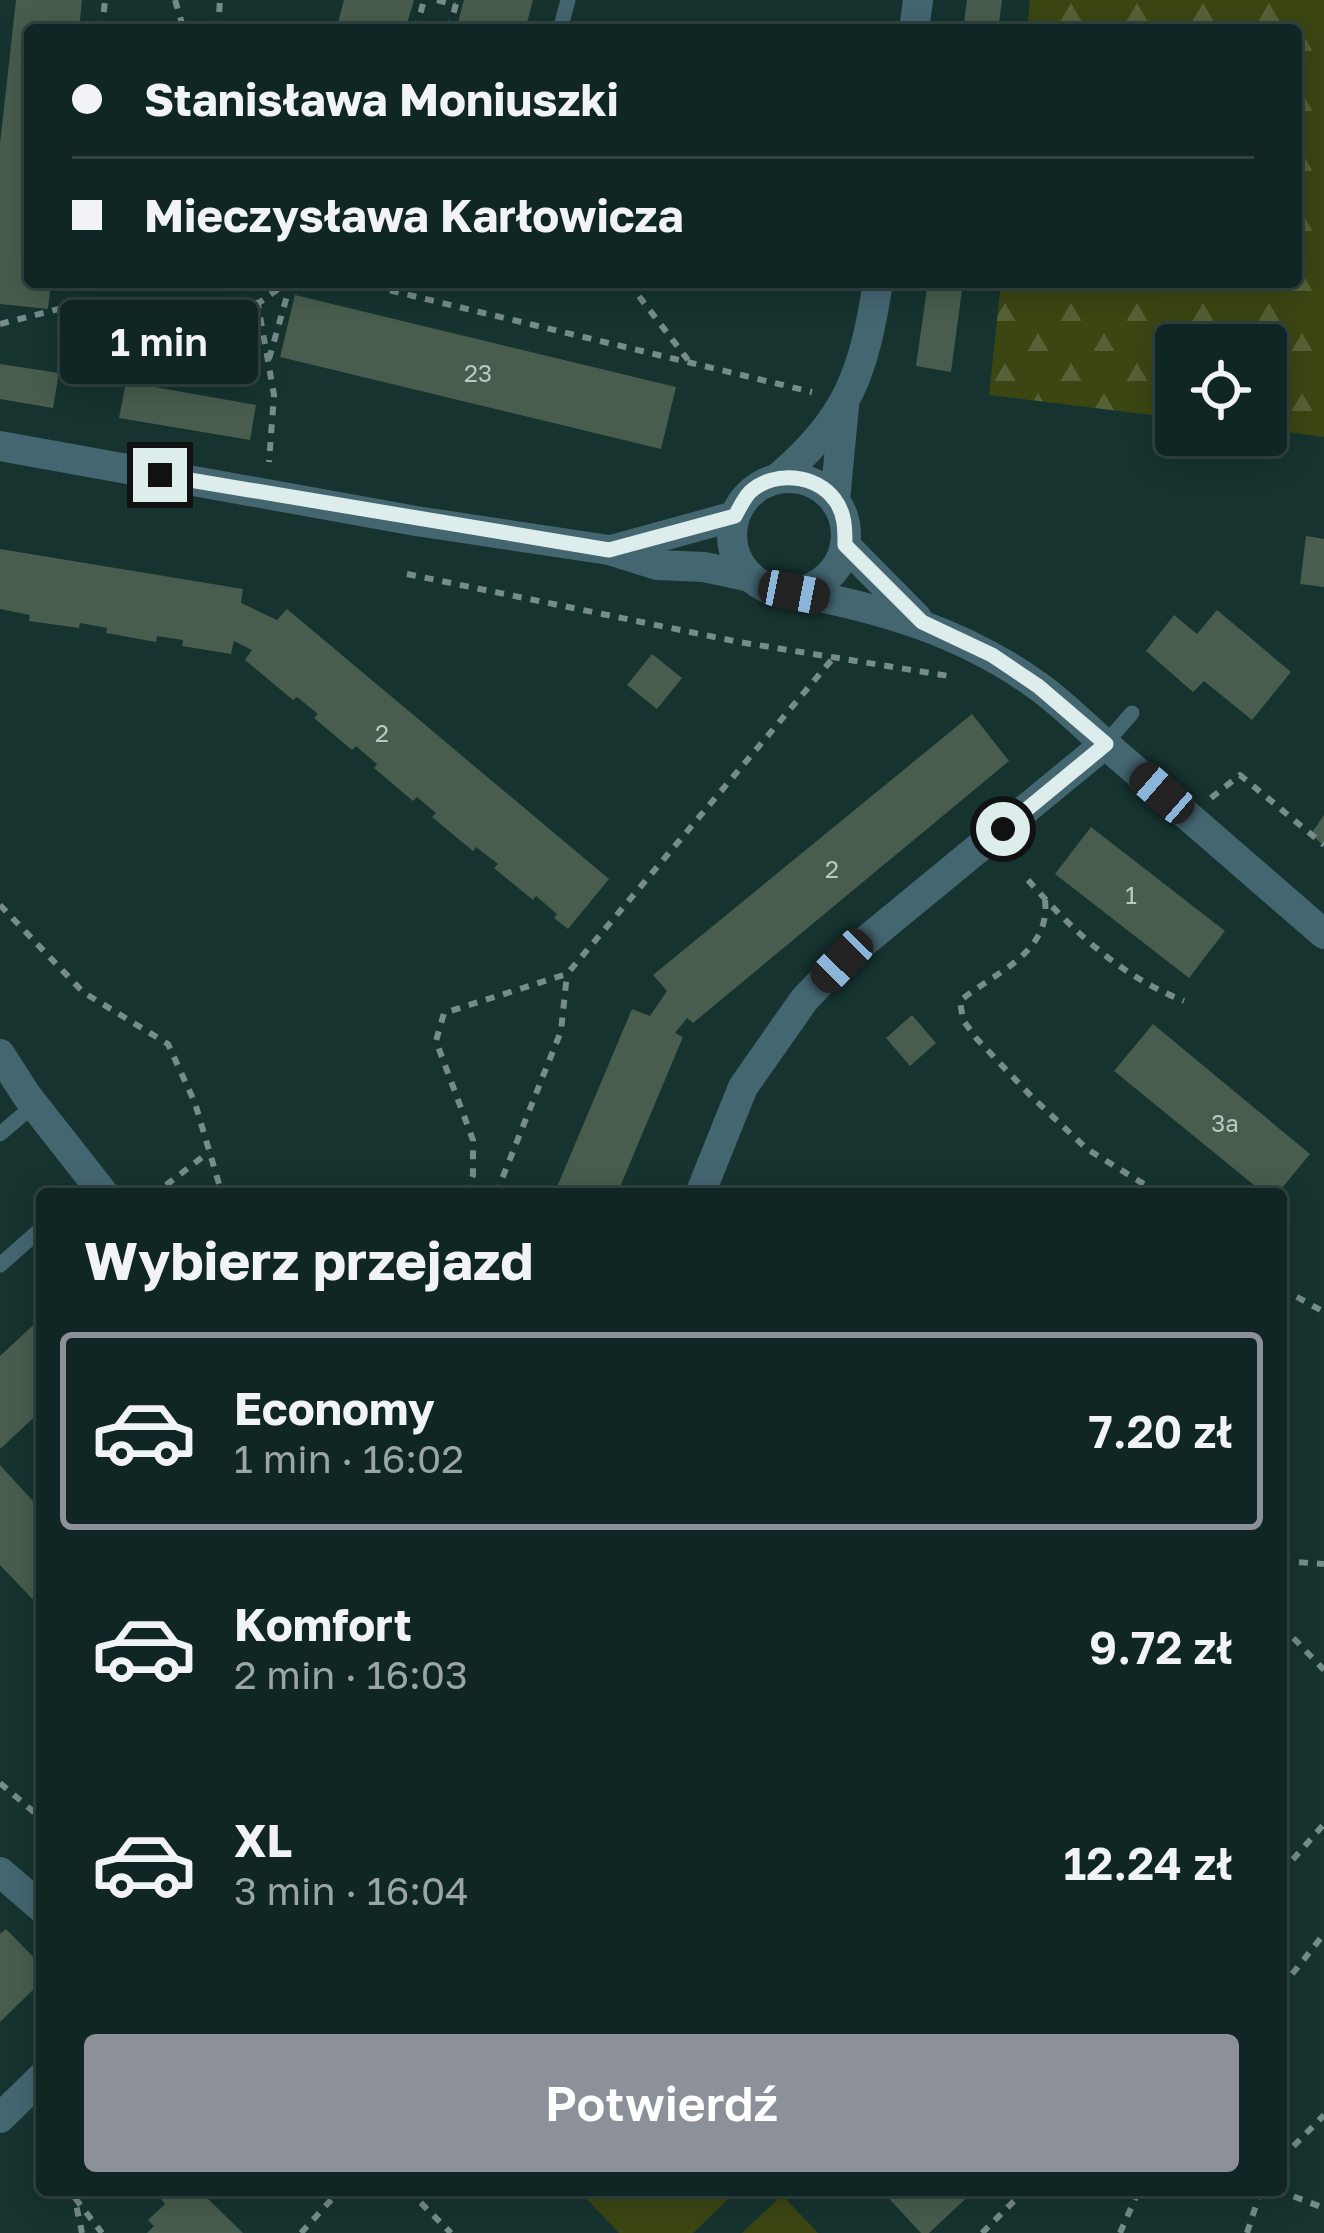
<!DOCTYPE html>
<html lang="pl">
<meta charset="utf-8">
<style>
:root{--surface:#102624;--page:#192e2c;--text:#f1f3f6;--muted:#9ca5a6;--line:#304341;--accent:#8c9099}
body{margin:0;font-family:"Golos Text",sans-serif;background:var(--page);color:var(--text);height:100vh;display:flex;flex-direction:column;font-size:45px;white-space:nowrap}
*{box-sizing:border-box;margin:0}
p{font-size:39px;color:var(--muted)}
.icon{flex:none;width:66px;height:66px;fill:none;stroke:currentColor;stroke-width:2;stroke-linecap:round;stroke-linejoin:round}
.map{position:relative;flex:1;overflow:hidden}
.details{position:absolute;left:36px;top:1188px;width:1251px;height:1008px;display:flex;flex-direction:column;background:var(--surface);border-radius:12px;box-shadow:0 6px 30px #0003,0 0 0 3px var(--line)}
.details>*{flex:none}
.hud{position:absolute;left:24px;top:24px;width:1278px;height:264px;border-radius:12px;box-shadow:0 6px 30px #0003,0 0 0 3px var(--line);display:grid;align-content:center;height:264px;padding:0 48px;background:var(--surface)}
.controls{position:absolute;left:1155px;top:324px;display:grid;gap:24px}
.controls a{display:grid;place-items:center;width:132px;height:132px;border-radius:12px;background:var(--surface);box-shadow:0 6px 30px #0003,0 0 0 3px var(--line);font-size:60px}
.end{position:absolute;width:54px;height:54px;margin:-27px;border:15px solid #ddedeb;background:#111;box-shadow:0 0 0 6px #111}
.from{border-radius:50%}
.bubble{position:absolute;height:84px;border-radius:12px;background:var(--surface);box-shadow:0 6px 30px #0003,0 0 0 3px var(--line);font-size:39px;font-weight:600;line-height:84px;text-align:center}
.car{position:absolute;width:36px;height:72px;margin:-36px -18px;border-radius:15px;box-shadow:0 0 9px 3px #0007;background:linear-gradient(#222 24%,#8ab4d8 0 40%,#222 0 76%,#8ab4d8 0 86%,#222 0)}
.hud b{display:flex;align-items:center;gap:42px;height:114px;font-size:45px}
.hud b+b{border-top:3px solid var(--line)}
.hud i{width:30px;height:30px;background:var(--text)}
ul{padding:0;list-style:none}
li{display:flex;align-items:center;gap:36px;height:198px;margin:0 24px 18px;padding:0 24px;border:6px solid transparent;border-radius:12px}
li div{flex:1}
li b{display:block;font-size:45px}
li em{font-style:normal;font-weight:600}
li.active{border-color:var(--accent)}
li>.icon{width:108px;height:108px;stroke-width:1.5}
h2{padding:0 48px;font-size:54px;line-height:144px}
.cta{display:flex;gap:24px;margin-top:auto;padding:24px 48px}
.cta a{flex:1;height:138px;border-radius:12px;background:var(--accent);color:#fff;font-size:48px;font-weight:600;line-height:138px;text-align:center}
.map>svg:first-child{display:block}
.green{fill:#3b4613}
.forest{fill:url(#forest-firs)}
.building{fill:#485d4e}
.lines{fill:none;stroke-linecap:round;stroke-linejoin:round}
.path{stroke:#758c8a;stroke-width:6;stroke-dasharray:9 9;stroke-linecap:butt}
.service{stroke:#446671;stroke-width:15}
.minor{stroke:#446671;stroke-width:30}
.route{stroke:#ddedeb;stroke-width:15}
.labels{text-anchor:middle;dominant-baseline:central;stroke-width:12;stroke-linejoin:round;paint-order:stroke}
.number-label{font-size:24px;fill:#b8c9c4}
</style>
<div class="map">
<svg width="1324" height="2233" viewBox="0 0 1324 2233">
<defs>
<pattern id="forest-firs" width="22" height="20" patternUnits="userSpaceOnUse" patternTransform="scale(3)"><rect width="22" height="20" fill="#3b4613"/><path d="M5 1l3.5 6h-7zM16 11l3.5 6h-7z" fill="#576136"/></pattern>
</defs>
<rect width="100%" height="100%" fill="#163330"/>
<!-- green -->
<g class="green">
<polygon points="578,2190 738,2190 693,2233 619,2233"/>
<polygon points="782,2195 818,2233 742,2233"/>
</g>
<!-- forest -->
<polygon class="forest" points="1030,0 1324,0 1324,437 1266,429 1266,345 1176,345 1176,418 989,395 1001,282 1296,282 1296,30 1027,30"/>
<!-- building -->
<g class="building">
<polygon points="16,0 82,0 79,30 30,30 30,282 51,282 48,309 0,304 0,144"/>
<polygon points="344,0 414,0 405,30 336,30"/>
<polygon points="464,0 533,0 525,30 456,30"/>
<polygon points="967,0 1002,0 998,30 963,30"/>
<polygon points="928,282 963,282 951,372 916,366"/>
<polygon points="295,295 676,387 661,449 280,357"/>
<polygon points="0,364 59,373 53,408 0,399"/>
<polygon points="126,382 256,405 250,440 119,418"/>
<polygon points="1306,536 1324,539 1324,587 1300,584"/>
<polygon points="0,549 243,589 241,603 277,620 287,609 609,879 568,929 554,918 557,914 536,896 533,900 494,868 498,864 476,847 473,851 432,817 436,813 417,797 413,801 374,768 377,764 356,746 352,750 314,718 318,714 297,697 293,700 245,660 252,650 234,641 231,654 182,646 183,640 157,636 156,642 106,633 107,628 80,623 79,628 29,621 30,615 0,609"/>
<polygon points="1217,610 1291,672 1252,720 1204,681 1193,692 1146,651 1174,615 1197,634"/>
<polygon points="652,654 682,678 657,709 627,685"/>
<polygon points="972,714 1009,761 693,1023 687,1018 675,1033 683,1037 617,1194 554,1194 632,1009 650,1016 667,991 653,975"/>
<polygon points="1324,815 1324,846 1311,834"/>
<polygon points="1091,827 1225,931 1189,978 1055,874"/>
<polygon points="912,1015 936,1043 910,1066 886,1038"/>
<polygon points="1153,1024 1310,1154 1277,1194 1265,1194 1114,1071"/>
<polygon points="42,1317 42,1410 0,1449 0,1356"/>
<polygon points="0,1465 42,1511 42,1609 0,1565"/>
<polygon points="6,1929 42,1966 42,1981 0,2022 0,1934"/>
<polygon points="164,2190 209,2190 204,2195 243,2233 147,2233 154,2226 148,2220 165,2204 159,2197"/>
<polygon points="881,2190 975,2190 929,2233 921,2233"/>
</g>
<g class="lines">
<!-- path -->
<g class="path">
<polyline points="175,0 184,30"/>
<polyline points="437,0 455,5"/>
<polyline points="102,30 105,0"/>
<polyline points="218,30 220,0"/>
<polyline points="416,30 424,0"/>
<polyline points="449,30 457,0"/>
<polyline points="254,282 274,395 269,462"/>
<polyline points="355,282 812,392"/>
<polyline points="628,282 688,360"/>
<polyline points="0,324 74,305"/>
<polyline points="233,331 239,317 288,282"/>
<polyline points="269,359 291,282"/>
<polyline points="407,574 739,642 955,677"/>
<polyline points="1211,798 1240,775 1324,845"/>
<path d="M1028,880C1073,931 1120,976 1184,1001"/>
<path d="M1045,900C1051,954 993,973 960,1001L963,1020L976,1038L1031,1096L1087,1149L1160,1194"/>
<polyline points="0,905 83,992 168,1044 195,1103 222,1194"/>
<polyline points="166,1185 209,1152"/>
<polyline points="466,1194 473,1175 473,1140 436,1041 444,1013 567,974 834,657"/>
<polyline points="496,1194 561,1031 567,974"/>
<polyline points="1281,1288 1324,1312"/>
<polyline points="1281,1561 1324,1564"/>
<polyline points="1281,1625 1324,1670"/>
<polyline points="0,1783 42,1819"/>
<polyline points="1281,1873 1324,1824"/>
<polyline points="1281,1988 1324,1934"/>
<polyline points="1281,2159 1324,2115"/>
<polyline points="73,2190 82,2233"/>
<polyline points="408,2190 451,2233"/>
<polyline points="1277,2190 1324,2208"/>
<polyline points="75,2198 102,2233"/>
<polyline points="301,2233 340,2190"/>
<polyline points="982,2233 1025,2190"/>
<polyline points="1120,2233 1139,2190"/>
<polyline points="1247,2233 1261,2190"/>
</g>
<!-- service -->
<g class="service">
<polyline points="560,30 568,0"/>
<polyline points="1105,744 1132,713"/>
<polyline points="0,1134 34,1105"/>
<polyline points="0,1265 42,1228"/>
</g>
<!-- minor -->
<g class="minor">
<polyline points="914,30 918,0"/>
<polyline points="0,446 416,521 609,550 657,565 704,567 751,577"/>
<path d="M778,478C849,417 864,372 878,282"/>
<circle cx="789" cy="535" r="57"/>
<polyline points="835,500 844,406"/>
<polyline points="845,545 917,618"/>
<polyline points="615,549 735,516"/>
<path d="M794,592C881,608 962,632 1035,684C1060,701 1082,724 1105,744"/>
<polyline points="0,1054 27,1096 104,1194"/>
<polyline points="700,1194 743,1087 804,1000 841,961 1105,744 1324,934"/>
<polyline points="0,1872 42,1908"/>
<polyline points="0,2118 42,2077"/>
</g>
</g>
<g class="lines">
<!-- route -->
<path class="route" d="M160,475L609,550L735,516C739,509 744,498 750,492C774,470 816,474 835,500C845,513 845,529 845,545L922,622L992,655L1038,686L1106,744L1003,829"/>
</g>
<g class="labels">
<!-- number labels -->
<g class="number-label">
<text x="478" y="372">23</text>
<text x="382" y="732">2</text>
<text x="832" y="868">2</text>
<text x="1131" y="894">1</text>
<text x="1225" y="1122">3a</text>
</g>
</g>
</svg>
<div class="controls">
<a><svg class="icon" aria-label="locate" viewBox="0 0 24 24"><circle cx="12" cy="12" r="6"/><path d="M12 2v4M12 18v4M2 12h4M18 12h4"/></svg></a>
</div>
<i class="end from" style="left:1003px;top:829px"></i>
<i class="end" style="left:160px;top:475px"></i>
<div class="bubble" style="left:60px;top:300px;width:198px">1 min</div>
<i class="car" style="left:794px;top:592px;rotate:101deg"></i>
<i class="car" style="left:1162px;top:793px;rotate:311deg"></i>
<i class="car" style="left:842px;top:961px;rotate:224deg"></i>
<div class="hud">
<b><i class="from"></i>Stanisława Moniuszki</b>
<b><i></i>Mieczysława Karłowicza</b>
</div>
<section class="details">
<h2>Wybierz przejazd</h2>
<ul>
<li class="active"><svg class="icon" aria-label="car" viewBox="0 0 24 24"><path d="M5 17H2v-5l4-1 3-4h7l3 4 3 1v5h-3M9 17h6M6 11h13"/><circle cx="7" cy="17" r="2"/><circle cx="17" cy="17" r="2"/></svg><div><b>Economy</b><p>1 min · 16:02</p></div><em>7.20 zł</em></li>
<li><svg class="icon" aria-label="car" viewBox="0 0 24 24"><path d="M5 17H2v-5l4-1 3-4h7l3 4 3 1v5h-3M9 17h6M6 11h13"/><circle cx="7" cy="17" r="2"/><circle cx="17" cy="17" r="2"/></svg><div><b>Komfort</b><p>2 min · 16:03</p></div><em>9.72 zł</em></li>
<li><svg class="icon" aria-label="car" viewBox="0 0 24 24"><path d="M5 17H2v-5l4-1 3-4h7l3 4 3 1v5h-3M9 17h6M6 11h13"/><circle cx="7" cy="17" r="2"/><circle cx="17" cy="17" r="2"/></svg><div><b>XL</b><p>3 min · 16:04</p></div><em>12.24 zł</em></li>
</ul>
<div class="cta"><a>Potwierdź</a></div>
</section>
</div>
